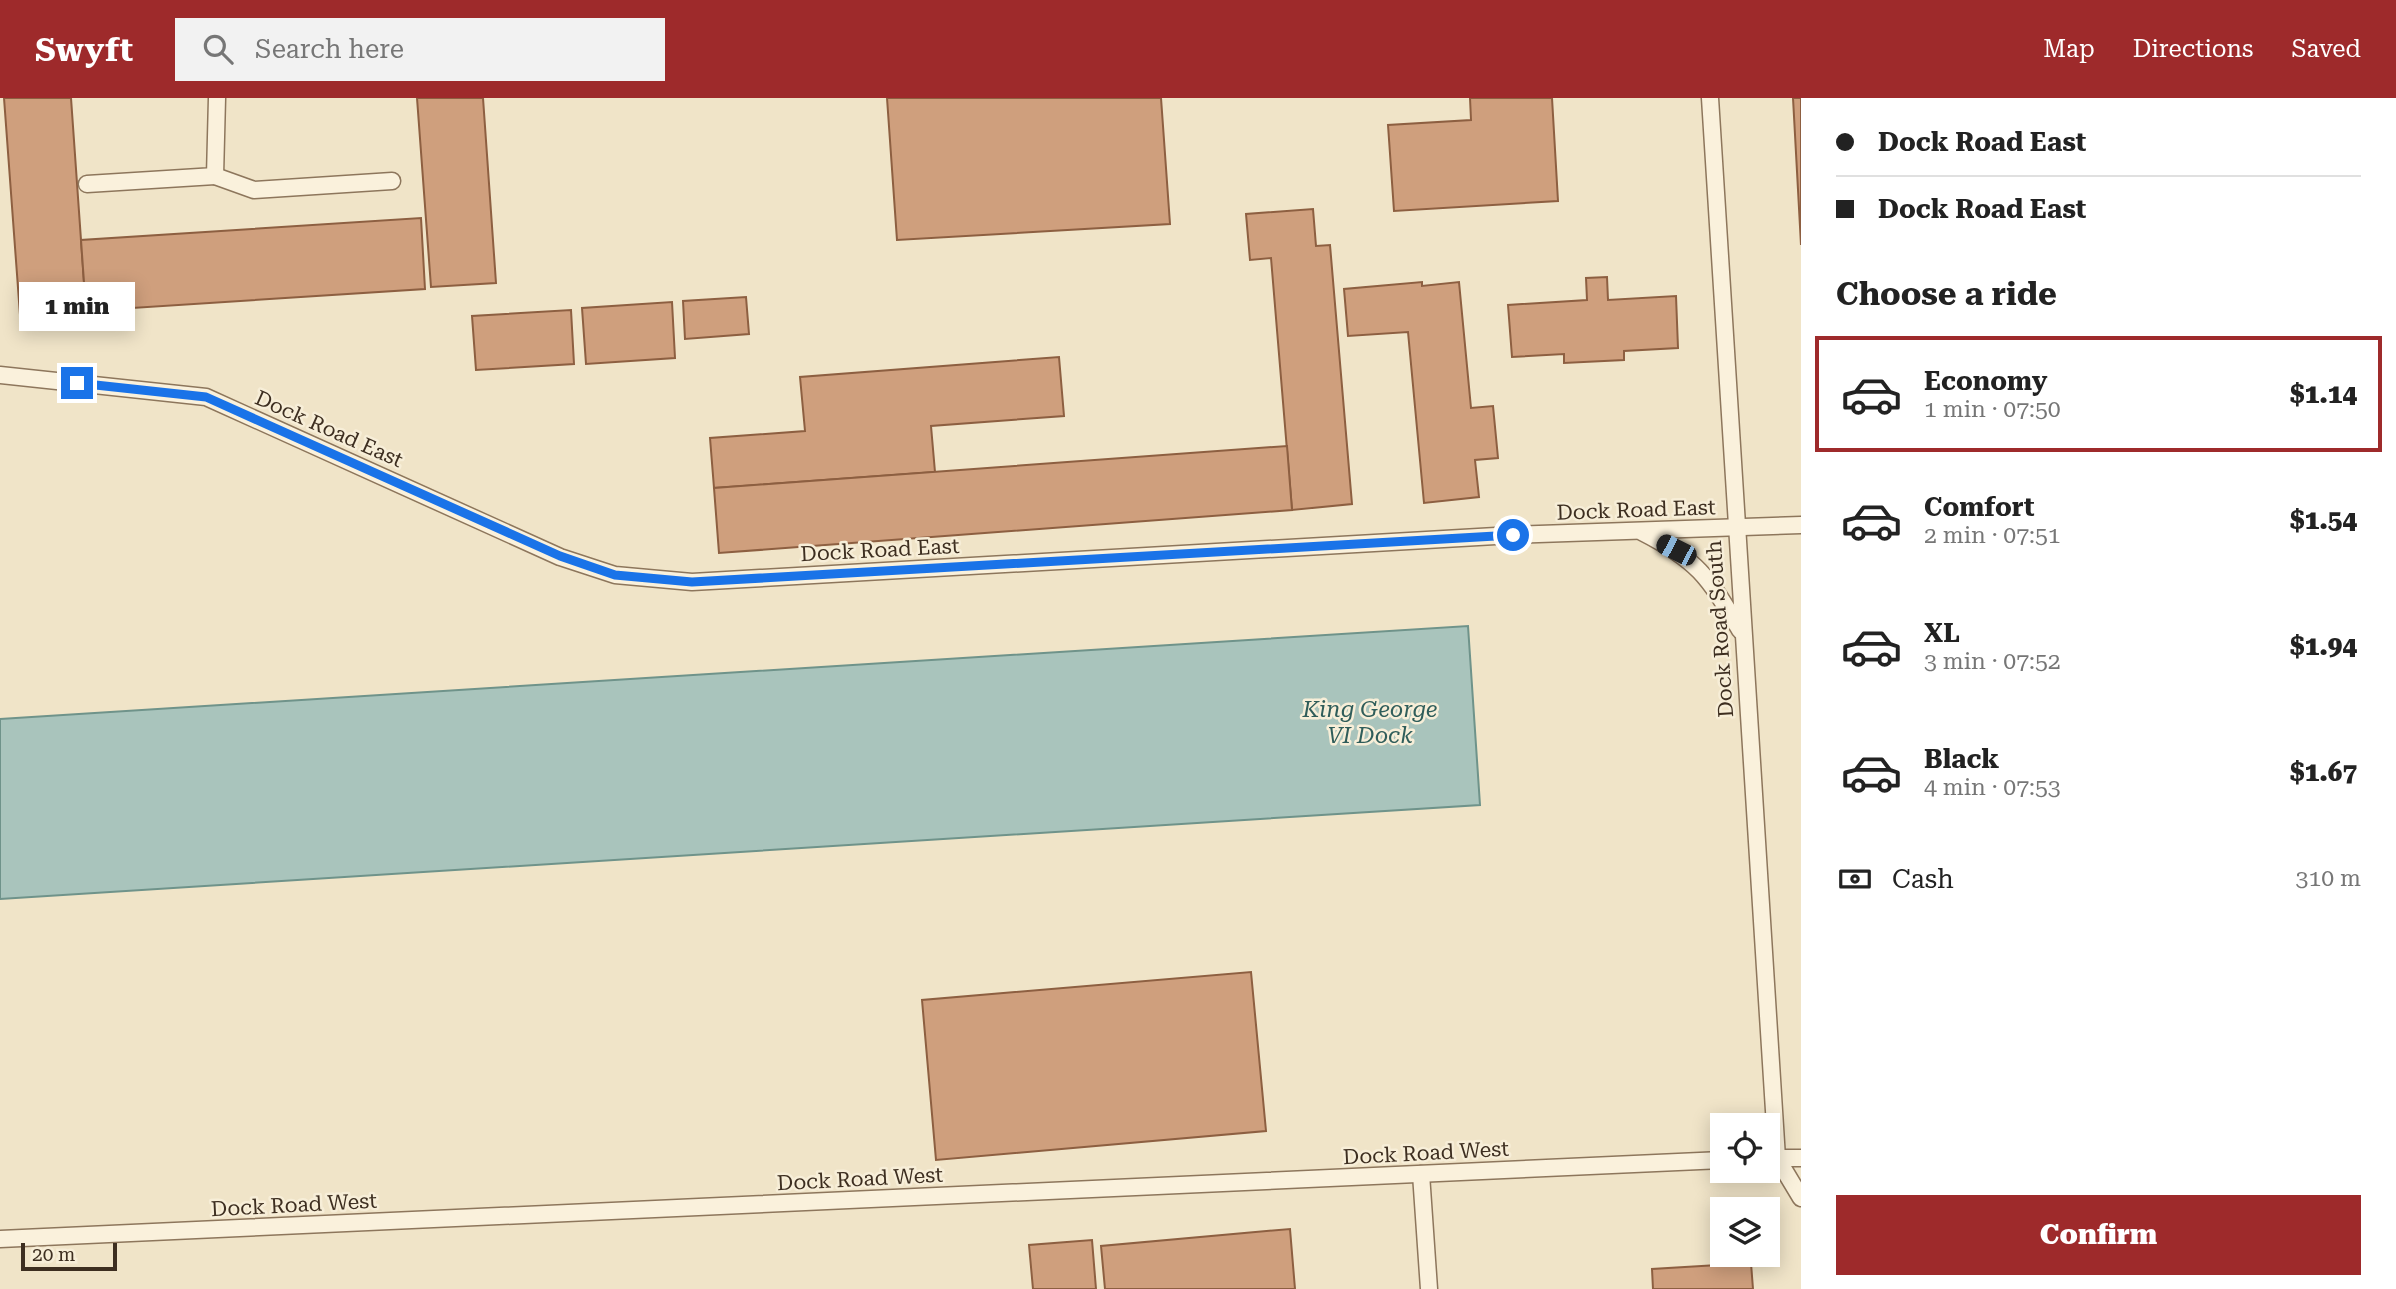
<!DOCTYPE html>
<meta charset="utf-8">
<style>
:root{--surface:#fff;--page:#f2f2f2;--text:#222;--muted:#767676;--line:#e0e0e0;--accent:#9e2a2b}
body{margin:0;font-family:"Roboto Serif",serif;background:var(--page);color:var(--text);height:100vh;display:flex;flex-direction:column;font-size:26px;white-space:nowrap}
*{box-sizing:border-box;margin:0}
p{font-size:23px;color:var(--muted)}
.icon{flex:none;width:38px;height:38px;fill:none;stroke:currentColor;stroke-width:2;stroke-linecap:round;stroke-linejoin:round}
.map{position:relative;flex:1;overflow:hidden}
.panel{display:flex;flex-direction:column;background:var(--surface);width:595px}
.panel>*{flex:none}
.hud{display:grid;align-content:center;height:154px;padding:0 35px;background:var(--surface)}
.controls{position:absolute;left:1710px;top:1015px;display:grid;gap:14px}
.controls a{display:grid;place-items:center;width:70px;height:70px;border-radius:0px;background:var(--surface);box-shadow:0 4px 18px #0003;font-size:35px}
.scale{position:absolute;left:21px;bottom:18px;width:96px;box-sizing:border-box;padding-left:7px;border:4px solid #3d2e20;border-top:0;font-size:19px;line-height:24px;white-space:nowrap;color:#3d2e20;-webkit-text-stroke:5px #f7eed8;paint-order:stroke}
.end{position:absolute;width:32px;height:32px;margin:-16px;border:9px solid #1a73e8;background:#fff;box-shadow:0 0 0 4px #fff}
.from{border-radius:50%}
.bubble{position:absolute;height:49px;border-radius:0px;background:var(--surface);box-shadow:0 4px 18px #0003;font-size:23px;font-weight:800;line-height:49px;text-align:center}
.car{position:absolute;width:21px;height:42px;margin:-21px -10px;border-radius:9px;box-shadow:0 0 5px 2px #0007;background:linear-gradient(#222 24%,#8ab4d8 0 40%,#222 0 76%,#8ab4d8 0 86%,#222 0)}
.hud b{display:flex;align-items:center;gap:24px;height:66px;font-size:26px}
.hud b+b{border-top:2px solid var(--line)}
.hud i{width:18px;height:18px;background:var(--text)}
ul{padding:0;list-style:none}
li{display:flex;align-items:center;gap:21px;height:116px;margin:0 14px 10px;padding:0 21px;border:4px solid transparent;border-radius:0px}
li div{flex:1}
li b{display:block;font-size:26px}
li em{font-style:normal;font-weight:800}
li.selected{border-color:var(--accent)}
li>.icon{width:63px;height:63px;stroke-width:1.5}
h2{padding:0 35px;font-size:32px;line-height:84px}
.pay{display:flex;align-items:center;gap:18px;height:77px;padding:0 35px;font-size:26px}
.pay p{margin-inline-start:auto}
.button{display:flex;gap:14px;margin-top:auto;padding:14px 35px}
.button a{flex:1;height:80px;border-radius:0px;background:var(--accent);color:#fff;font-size:28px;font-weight:800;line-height:80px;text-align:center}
header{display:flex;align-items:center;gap:42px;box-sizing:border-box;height:98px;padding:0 35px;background:var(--accent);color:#fff}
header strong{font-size:33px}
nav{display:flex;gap:38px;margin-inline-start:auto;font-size:24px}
.search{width:490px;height:63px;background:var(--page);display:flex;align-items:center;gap:18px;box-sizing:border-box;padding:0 24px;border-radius:0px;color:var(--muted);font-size:26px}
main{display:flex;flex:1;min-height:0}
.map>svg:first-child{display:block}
.water{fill:#a9c4bc;stroke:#6f938a;stroke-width:2}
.building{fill:#cf9f7d;stroke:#8d5f41;stroke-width:2}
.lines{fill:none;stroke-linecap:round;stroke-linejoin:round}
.lane-casing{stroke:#8d765c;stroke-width:19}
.lane{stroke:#faf1dc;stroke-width:16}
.route{stroke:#1a73e8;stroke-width:9}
.labels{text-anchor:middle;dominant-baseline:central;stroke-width:5;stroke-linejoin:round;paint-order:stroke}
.street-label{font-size:21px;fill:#3d2e20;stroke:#f7eed8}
.water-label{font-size:23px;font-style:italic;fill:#2f5d5a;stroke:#f7eed8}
</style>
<header>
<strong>Swyft</strong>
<div class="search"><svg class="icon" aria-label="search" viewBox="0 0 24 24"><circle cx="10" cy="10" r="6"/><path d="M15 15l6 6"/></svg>Search here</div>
<nav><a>Map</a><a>Directions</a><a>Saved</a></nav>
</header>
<main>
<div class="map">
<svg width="1801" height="1191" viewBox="0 0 1801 1191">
<rect width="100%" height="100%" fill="#f0e4c8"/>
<!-- water -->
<polygon class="water" points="1468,528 1480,707 0,801 0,621"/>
<!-- building -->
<g class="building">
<polygon points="4,0 71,0 86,213 20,217"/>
<polygon points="417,0 483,0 496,185 431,189"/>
<polygon points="887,0 1161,0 1170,126 897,142"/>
<polygon points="1470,0 1552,0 1558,103 1394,113 1388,27 1471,22"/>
<polygon points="1793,0 1801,0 1801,147"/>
<polygon points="1313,111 1316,148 1330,147 1352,406 1292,412 1271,160 1250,162 1246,116"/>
<polygon points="421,120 425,191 86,213 81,142"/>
<polygon points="1607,179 1608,202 1676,198 1678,250 1624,253 1624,262 1564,265 1564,256 1512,259 1508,207 1587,202 1586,180"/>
<polygon points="1422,184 1422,188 1459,184 1471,310 1493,308 1498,360 1475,362 1479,399 1424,405 1408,234 1348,238 1344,191"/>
<polygon points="746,199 749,236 685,241 683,203"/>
<polygon points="672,204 675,260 586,266 582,210"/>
<polygon points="571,212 574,266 476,272 472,218"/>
<polygon points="1059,259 1064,318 931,328 935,374 714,390 710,340 805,333 800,279"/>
<polygon points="1287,348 1292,412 719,455 714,390"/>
<polygon points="1251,874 1266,1033 936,1062 922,902"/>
<polygon points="1290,1131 1295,1191 1105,1191 1101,1148"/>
<polygon points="1092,1142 1096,1191 1033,1191 1029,1147"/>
<polygon points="1751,1165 1753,1191 1653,1191 1652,1171"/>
</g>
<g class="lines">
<!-- lane casing -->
<g class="lane-casing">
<g id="lane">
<polyline points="1710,0 1777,1060 1801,1100"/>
<polyline points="215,78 254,92 392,83"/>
<polyline points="87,86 215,78 217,0"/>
<polyline points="0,277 206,299 560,459 615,477 692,484 1513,437 1801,427"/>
<path d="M1642,434C1699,463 1708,479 1740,532"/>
<polyline points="1768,1060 1801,1060"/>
<polyline points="1421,1076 1429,1191"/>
<polyline points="0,1141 1722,1062"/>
</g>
</g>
<!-- lane -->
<use href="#lane" class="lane"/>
</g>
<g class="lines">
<!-- route -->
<polyline class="route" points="77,285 206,299 560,458 615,477 692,484 1513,437"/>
</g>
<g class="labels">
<!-- street labels -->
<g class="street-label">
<text transform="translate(329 331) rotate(24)">Dock Road East</text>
<text transform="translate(1636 412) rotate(-2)">Dock Road East</text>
<text transform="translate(880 452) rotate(-3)">Dock Road East</text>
<text transform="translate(1720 531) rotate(-94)">Dock Road South</text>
<text transform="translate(1426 1055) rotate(-3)">Dock Road West</text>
<text transform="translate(860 1081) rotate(-3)">Dock Road West</text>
<text transform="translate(294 1107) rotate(-3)">Dock Road West</text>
</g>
<!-- water labels -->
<g class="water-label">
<text x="1370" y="611">King George<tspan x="1370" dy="26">VI Dock</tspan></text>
</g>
</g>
</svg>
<div class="controls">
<a><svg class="icon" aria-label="locate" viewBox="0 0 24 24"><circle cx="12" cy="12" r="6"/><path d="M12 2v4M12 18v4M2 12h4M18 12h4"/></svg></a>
<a><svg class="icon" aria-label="layers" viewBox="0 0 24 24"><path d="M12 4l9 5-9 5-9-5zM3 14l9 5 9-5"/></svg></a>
</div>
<div class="scale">20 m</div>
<i class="end from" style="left:1513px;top:437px"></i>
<i class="end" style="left:77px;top:285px"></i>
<div class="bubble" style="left:19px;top:184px;width:116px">1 min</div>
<i class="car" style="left:1676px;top:452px;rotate:297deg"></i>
</div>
<section class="panel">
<div class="hud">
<b><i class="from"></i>Dock Road East</b>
<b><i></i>Dock Road East</b>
</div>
<h2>Choose a ride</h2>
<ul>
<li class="selected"><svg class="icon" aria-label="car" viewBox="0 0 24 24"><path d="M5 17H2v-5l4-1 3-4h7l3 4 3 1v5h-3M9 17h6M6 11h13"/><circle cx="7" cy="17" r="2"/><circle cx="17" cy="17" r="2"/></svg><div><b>Economy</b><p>1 min · 07:50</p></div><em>$1.14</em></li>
<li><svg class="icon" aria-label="car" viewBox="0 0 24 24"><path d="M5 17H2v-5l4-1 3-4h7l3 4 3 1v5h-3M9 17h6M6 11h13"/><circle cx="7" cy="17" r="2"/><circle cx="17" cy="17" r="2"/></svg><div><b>Comfort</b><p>2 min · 07:51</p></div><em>$1.54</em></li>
<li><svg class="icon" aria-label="car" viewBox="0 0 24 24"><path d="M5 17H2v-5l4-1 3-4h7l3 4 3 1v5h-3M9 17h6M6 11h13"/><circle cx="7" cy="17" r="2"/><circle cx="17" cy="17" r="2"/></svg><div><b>XL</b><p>3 min · 07:52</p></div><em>$1.94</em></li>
<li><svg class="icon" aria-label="car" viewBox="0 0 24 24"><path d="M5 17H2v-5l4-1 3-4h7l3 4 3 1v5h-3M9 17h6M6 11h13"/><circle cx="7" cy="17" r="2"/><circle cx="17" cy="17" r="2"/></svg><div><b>Black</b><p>4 min · 07:53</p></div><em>$1.67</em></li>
</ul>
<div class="pay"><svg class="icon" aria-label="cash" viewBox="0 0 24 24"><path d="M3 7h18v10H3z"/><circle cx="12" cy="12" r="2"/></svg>Cash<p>310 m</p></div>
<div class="button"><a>Confirm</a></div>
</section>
</main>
